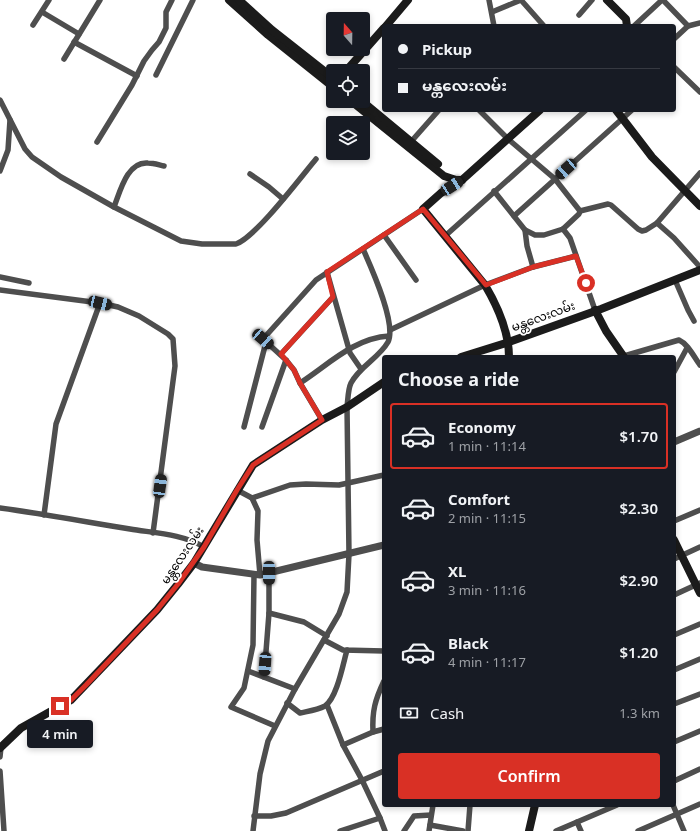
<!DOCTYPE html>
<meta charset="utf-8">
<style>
:root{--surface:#171b24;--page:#242831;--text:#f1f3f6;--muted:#9ea1a6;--line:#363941;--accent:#d93025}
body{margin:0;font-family:"Noto Sans","Noto Sans Myanmar",sans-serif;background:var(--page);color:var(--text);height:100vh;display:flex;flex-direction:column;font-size:15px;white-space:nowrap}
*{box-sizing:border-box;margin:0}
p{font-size:13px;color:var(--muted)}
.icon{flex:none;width:22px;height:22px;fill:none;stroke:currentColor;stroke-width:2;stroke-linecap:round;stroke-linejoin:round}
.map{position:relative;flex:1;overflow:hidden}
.details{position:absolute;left:382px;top:355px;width:294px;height:452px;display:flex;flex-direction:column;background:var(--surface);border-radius:4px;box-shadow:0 2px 6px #0003}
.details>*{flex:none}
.guide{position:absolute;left:382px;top:24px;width:294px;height:88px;border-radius:4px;box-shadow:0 2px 6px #0003;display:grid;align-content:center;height:88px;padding:0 16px;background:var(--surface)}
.needle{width:26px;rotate:340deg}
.tools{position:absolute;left:326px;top:12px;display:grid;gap:8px}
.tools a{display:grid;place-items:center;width:44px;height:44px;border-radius:4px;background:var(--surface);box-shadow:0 2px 6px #0003;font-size:20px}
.end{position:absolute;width:18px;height:18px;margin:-9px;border:5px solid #d93025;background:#fff;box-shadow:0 0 0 2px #fff}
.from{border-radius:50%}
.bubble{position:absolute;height:28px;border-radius:4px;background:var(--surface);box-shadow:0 2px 6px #0003;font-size:13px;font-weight:600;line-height:28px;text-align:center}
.car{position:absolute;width:12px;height:24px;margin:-12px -6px;border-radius:5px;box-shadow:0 0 3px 1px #0007;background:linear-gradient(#222 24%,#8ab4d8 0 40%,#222 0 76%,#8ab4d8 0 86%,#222 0)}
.guide b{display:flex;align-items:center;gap:14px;height:38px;font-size:15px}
.guide b+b{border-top:1px solid var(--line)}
.guide i{width:10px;height:10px;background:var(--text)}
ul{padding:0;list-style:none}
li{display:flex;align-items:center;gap:12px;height:66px;margin:0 8px 6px;padding:0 8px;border:2px solid transparent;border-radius:4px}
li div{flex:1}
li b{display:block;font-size:15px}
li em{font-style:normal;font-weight:600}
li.selected{border-color:var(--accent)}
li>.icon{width:36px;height:36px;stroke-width:1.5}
h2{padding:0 16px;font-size:18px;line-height:48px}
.pay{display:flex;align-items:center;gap:10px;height:44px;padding:0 16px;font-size:15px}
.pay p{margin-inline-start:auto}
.action{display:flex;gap:8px;margin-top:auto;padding:8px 16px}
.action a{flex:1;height:46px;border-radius:4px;background:var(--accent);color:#fff;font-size:16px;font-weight:600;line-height:46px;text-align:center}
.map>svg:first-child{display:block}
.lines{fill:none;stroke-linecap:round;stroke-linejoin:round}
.minor{stroke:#4e4e4e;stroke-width:5.5}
.tertiary{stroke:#4e4e4e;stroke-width:7}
.secondary{stroke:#1b1b1b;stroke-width:8}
.route{stroke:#d93025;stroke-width:5}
.labels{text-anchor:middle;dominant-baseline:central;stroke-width:3.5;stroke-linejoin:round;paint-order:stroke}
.street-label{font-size:12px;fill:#000;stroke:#fff}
</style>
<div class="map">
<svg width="700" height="831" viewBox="0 0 700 831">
<rect width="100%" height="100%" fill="#fff"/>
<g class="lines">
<!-- minor -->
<g class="minor">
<polyline points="489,0 494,26"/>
<polyline points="521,0 544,26"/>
<polyline points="663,0 688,26"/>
<polyline points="42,12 79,34"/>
<polyline points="492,12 521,0"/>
<polyline points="579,15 592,0"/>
<polyline points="33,25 49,0"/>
<polyline points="634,26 662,0"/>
<polyline points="674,39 688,26 700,23"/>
<polyline points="74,42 137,76"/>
<polyline points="64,59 100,0"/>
<polyline points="674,67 700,92"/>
<polyline points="156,75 193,0"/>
<path d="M0,100L25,149L32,157L61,177L114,207L181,241L202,244H236C255,238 301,177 316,159"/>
<polyline points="479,110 508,139 555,179 580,211 579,214 563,229 544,235 535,235 525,230 494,191"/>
<polyline points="97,142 132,85 144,61 152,50 159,42 166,28 166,12 172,0"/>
<polyline points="409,144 439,110"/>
<polyline points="0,171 8,150 10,120"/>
<polyline points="250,174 269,187 283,199"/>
<path d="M114,207C120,192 127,161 148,163C154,163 159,165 164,166"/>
<polyline points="580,211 608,204 611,205 638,229 642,231 646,230 657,223 700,173"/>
<polyline points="514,216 632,110"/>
<polyline points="657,223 674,238 700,267"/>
<polyline points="563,229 570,238 595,310"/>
<polyline points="525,230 527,246 533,267"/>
<polyline points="384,235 416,280"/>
<polyline points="445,236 586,110"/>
<polyline points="327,272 350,353 361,369"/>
<polyline points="0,277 29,283"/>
<polyline points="675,280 688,310 694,321"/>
<polyline points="0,290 100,303 118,307 139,316 168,334 173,339 175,366 153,533"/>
<polyline points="390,330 485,285 533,267 576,256"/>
<polyline points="263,339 286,360 294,370 300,383 322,420"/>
<polyline points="281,354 333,297"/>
<path d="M624,356L679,340C688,344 694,357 700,365"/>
<polyline points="674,372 687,348"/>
<path d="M300,383C328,365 354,338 389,336"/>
<polyline points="244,427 265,346 263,339 316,280 423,209"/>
<polyline points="262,427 286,360"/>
<polyline points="237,490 252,498 290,485 306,484 339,485 384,475"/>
<polyline points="252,498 258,511 257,540 260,575"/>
<path d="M0,508C44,514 87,522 130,529C154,533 183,534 204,547"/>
<polyline points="44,515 56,424 100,303"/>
<polyline points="674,521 700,510"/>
<polyline points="674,559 700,547"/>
<polyline points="254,575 253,645 244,688 231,707 275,726"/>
<polyline points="674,595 700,583"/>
<polyline points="269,613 304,622 327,636"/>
<polyline points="674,635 700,624"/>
<polyline points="324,640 343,650 384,651"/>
<polyline points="674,670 700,659"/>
<polyline points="248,671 295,689"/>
<polyline points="264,677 269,613 269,573"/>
<path d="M287,703L300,713C309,711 317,710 325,706C337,698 343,664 347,650"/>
<polyline points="674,704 700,694"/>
<polyline points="327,705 343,745 362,780 380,818 385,831"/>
<path d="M373,732C372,711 375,700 384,681"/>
<polyline points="674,742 700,731"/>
<polyline points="343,745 373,732 384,729"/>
<polyline points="0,757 1,747"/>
<polyline points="0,771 4,831"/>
<polyline points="674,781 700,769"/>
<polyline points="673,805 684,831"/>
<polyline points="254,816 271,816 286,813 384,771"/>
<polyline points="577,822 581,831"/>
<polyline points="430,825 463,831"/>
<path d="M253,831L260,774L268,741L295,689L339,614L347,592L349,554L347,407C348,399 348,389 351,383C360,366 379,358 388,342C397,324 371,267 363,249"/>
<polyline points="340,831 380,818"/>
<polyline points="404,831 414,816 431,815"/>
<polyline points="429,831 433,805"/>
<polyline points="468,831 470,805"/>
<polyline points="556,831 617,805"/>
<polyline points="638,831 700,804"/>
</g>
<!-- tertiary -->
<g class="tertiary">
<polyline points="674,442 700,431"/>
<polyline points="194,563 202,567 260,575 384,545"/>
</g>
<!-- secondary -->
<g class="secondary">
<polyline points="229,0 268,35 333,87"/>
<polyline points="239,0 272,30 333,78"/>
<polyline points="607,0 626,19 627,26"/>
<polyline points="386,26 408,0"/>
<polyline points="346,71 384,28"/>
<polyline points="351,101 444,176 456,180 462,180"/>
<polyline points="362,101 438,164"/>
<polyline points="616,110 652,157 700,206"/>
<polyline points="595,310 606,331 624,357"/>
<polyline points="461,357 509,342 601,309 700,270"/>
<path d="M509,357C509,331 498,307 485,285L423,209L441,193L462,180L540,110"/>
<polyline points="674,540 700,593"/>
<polyline points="0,748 21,728 71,700 157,610 178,584 194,563 253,465 322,420 347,407 384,382"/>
<polyline points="529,831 535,805"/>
</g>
</g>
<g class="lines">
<!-- route -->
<polyline class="route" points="60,706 71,700 86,685 157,610 178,584 204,547 237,490 253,465 322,420 300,383 294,370 281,354 333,297 327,272 423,209 486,285 533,267 576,256 586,283"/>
</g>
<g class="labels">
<!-- street labels -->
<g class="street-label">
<text transform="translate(543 316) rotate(-20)">မန္တလေးလမ်း</text>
<text transform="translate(182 555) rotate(-56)">မန္တလေးလမ်း</text>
</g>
</g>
</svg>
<div class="tools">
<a><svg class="needle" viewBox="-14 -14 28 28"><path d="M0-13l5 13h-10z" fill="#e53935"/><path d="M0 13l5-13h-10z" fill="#9ea1a6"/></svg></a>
<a><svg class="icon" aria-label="locate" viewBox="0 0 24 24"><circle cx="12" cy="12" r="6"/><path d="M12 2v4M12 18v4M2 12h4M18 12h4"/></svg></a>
<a><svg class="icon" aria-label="layers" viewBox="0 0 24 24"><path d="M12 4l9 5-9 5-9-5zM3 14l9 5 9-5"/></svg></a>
</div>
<i class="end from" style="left:586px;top:283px"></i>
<i class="end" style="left:60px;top:706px"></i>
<div class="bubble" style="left:27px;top:720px;width:66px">4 min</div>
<i class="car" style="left:566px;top:169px;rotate:228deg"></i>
<i class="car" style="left:452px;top:186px;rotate:57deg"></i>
<i class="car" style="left:100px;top:303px;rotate:103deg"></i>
<i class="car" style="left:263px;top:339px;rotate:131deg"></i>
<i class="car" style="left:160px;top:486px;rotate:8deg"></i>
<i class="car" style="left:269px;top:573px;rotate:180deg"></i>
<i class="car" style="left:265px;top:664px;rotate:184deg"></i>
<div class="guide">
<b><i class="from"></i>Pickup</b>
<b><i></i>မန္တလေးလမ်း</b>
</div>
<section class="details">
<h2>Choose a ride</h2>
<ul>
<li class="selected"><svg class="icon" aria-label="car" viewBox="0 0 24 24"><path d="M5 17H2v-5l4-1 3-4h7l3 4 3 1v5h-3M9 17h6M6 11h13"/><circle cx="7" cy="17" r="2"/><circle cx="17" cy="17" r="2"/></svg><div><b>Economy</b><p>1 min · 11:14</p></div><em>$1.70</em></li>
<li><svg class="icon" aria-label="car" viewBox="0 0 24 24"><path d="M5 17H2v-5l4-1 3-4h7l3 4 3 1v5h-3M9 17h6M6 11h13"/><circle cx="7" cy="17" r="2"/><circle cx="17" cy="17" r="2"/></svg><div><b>Comfort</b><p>2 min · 11:15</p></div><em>$2.30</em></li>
<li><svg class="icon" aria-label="car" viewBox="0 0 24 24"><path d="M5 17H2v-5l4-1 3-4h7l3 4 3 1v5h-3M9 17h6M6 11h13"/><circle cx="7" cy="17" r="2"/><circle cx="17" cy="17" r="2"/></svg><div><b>XL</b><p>3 min · 11:16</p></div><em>$2.90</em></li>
<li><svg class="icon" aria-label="car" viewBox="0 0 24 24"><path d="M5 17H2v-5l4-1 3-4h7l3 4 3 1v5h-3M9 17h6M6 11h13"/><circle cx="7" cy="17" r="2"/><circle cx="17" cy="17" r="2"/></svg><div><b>Black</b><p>4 min · 11:17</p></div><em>$1.20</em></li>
</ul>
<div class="pay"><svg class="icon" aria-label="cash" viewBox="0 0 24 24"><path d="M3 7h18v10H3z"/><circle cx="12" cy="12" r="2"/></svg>Cash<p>1.3 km</p></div>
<div class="action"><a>Confirm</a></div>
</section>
</div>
